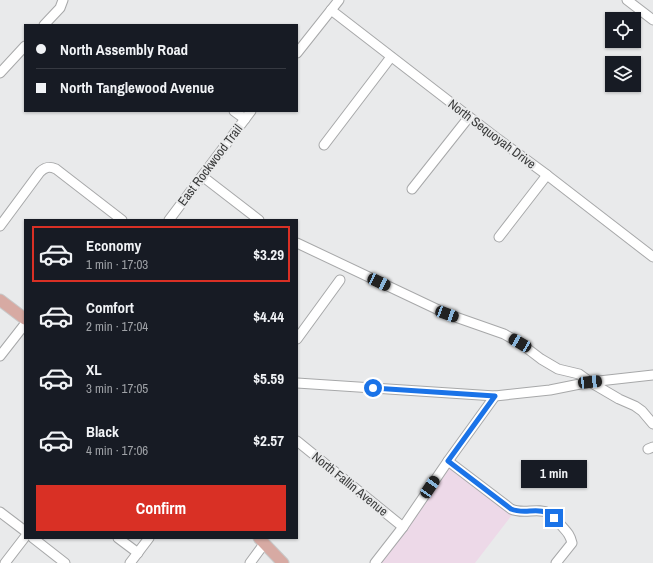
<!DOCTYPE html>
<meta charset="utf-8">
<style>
:root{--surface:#171b24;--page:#242831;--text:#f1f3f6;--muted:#9ea1a6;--line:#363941;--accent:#d93025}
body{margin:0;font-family:"Archivo Narrow",sans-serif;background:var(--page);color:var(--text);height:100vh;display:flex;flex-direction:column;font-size:15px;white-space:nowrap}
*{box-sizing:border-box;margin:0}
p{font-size:13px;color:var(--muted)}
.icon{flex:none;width:22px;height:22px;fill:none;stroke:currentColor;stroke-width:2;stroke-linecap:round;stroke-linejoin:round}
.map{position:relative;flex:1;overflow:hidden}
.panel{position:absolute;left:24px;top:219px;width:274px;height:320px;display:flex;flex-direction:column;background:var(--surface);border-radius:0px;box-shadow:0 1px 3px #0004}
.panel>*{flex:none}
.top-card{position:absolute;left:24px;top:24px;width:274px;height:88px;border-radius:0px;box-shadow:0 1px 3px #0004;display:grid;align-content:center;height:88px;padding:0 12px;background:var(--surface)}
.buttons{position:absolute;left:605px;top:12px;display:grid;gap:8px}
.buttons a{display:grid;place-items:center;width:36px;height:36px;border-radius:0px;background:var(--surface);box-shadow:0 1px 3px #0004;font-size:20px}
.end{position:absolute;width:18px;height:18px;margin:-9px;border:5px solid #1a73e8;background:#fff;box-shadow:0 0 0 2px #fff}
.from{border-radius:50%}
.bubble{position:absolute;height:28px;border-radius:0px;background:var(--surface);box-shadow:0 1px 3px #0004;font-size:13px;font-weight:800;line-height:28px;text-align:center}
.car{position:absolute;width:12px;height:24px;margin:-12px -6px;border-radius:5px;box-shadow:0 0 3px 1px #0007;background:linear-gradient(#222 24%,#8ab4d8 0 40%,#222 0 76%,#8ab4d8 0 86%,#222 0)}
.top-card b{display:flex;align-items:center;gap:14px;height:38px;font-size:15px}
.top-card b+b{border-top:1px solid var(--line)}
.top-card i{width:10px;height:10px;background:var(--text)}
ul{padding:7px 0 0;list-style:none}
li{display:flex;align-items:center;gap:12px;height:56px;margin:0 8px 6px;padding:0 4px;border:2px solid transparent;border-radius:0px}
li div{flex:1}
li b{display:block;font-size:15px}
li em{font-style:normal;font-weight:800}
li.on{border-color:var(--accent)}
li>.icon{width:36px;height:36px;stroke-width:1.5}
.action{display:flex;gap:8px;margin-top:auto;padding:8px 12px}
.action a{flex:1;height:46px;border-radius:0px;background:var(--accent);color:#fff;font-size:16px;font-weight:800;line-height:46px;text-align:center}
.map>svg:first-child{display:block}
.industrial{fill:#edd9e8}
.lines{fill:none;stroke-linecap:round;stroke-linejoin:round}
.minor-casing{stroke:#a7a8a9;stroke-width:11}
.major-casing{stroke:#c8c8c8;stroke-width:13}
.minor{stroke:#fff;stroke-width:9}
.major{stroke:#d7aaa3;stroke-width:11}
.route{stroke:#1a73e8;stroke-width:5}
.labels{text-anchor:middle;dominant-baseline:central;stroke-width:4;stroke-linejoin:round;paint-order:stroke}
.street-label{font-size:13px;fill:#3a3b3b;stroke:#e9eaeb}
</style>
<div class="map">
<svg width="653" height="563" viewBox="0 0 653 563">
<rect width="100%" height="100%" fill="#e9eaeb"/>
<!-- industrial -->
<polygon class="industrial" points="448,461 515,511 475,563 375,563"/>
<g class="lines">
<!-- minor casing -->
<g class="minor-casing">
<g id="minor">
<polyline points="627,0 653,20"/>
<polyline points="331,10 498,139 547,175 653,257"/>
<polyline points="44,25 60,8 63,0"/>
<polyline points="297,53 339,0"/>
<polyline points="0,73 25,46"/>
<polyline points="234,111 245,119"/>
<polyline points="324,145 391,57"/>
<polyline points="202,176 259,220"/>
<polyline points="412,189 469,117"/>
<polyline points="169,220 251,111"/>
<path d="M0,226L40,172C45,167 49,166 56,169L122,220"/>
<polyline points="499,237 547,175"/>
<polyline points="297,243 447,314 504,334 520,343 541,359 558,369 579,374 590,382 619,399 635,406 642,411 653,424"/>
<polyline points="297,339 340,280"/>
<polyline points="0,356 25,324"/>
<polyline points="297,383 495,396 550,390 590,382 653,375"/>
<polyline points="297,441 403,527"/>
<polyline points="648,449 653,447"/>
<path d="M448,461L511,509C523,515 538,507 549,513C553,516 557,521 560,524C566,531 570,534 572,543L556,563"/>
<polyline points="0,512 25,531"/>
<polyline points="33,538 65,563"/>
<polyline points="118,538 138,553"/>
<polyline points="5,563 25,537"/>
<polyline points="130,563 149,538"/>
<polyline points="250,563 264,544"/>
<polyline points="375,563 403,527 448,461 495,396"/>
</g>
</g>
<!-- major casing -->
<g class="major-casing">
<g id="major">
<polyline points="0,300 25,319"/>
<polyline points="259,538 283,563"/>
</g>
</g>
<!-- minor -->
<use href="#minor" class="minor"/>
<!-- major -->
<use href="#major" class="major"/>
</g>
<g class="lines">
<!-- route -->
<path class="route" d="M373,388L495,396L448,461L511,509C527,516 539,504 554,518"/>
</g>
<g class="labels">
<!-- street labels -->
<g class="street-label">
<text transform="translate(492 134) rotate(37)">North Sequoyah Drive</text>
<text transform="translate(210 165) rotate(-53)">East Rockwood Trail</text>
<text transform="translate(350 484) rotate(39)">North Fallin Avenue</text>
</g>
</g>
</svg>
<div class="buttons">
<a><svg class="icon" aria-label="locate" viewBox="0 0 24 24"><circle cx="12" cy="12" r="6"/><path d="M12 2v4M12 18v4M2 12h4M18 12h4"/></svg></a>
<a><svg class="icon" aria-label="layers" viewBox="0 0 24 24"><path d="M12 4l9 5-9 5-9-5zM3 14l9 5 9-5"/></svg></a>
</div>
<i class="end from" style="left:373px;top:388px"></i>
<i class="end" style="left:554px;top:518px"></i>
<div class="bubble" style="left:521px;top:460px;width:66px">1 min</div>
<i class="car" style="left:379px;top:282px;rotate:115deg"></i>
<i class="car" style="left:447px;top:314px;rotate:110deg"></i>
<i class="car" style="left:520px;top:343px;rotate:300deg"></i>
<i class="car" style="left:590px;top:382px;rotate:84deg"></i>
<i class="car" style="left:430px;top:487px;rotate:34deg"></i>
<div class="top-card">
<b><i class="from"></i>North Assembly Road</b>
<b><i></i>North Tanglewood Avenue</b>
</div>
<section class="panel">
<ul>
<li class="on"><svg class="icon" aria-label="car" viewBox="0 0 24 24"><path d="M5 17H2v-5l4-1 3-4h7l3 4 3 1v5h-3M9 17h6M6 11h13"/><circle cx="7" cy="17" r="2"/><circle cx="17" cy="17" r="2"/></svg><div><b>Economy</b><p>1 min · 17:03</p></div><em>$3.29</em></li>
<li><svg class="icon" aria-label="car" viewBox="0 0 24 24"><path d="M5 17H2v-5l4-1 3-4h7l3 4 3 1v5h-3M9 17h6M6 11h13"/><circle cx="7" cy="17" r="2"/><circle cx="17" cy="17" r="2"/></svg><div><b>Comfort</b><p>2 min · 17:04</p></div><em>$4.44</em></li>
<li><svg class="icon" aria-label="car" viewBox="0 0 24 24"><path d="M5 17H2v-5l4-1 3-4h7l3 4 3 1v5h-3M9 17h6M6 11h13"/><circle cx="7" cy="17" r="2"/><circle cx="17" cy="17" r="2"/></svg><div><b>XL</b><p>3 min · 17:05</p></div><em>$5.59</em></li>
<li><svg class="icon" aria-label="car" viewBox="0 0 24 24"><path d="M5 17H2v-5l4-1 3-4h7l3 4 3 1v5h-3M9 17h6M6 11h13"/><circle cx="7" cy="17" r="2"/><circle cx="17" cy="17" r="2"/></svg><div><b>Black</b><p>4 min · 17:06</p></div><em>$2.57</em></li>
</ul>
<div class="action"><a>Confirm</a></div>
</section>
</div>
